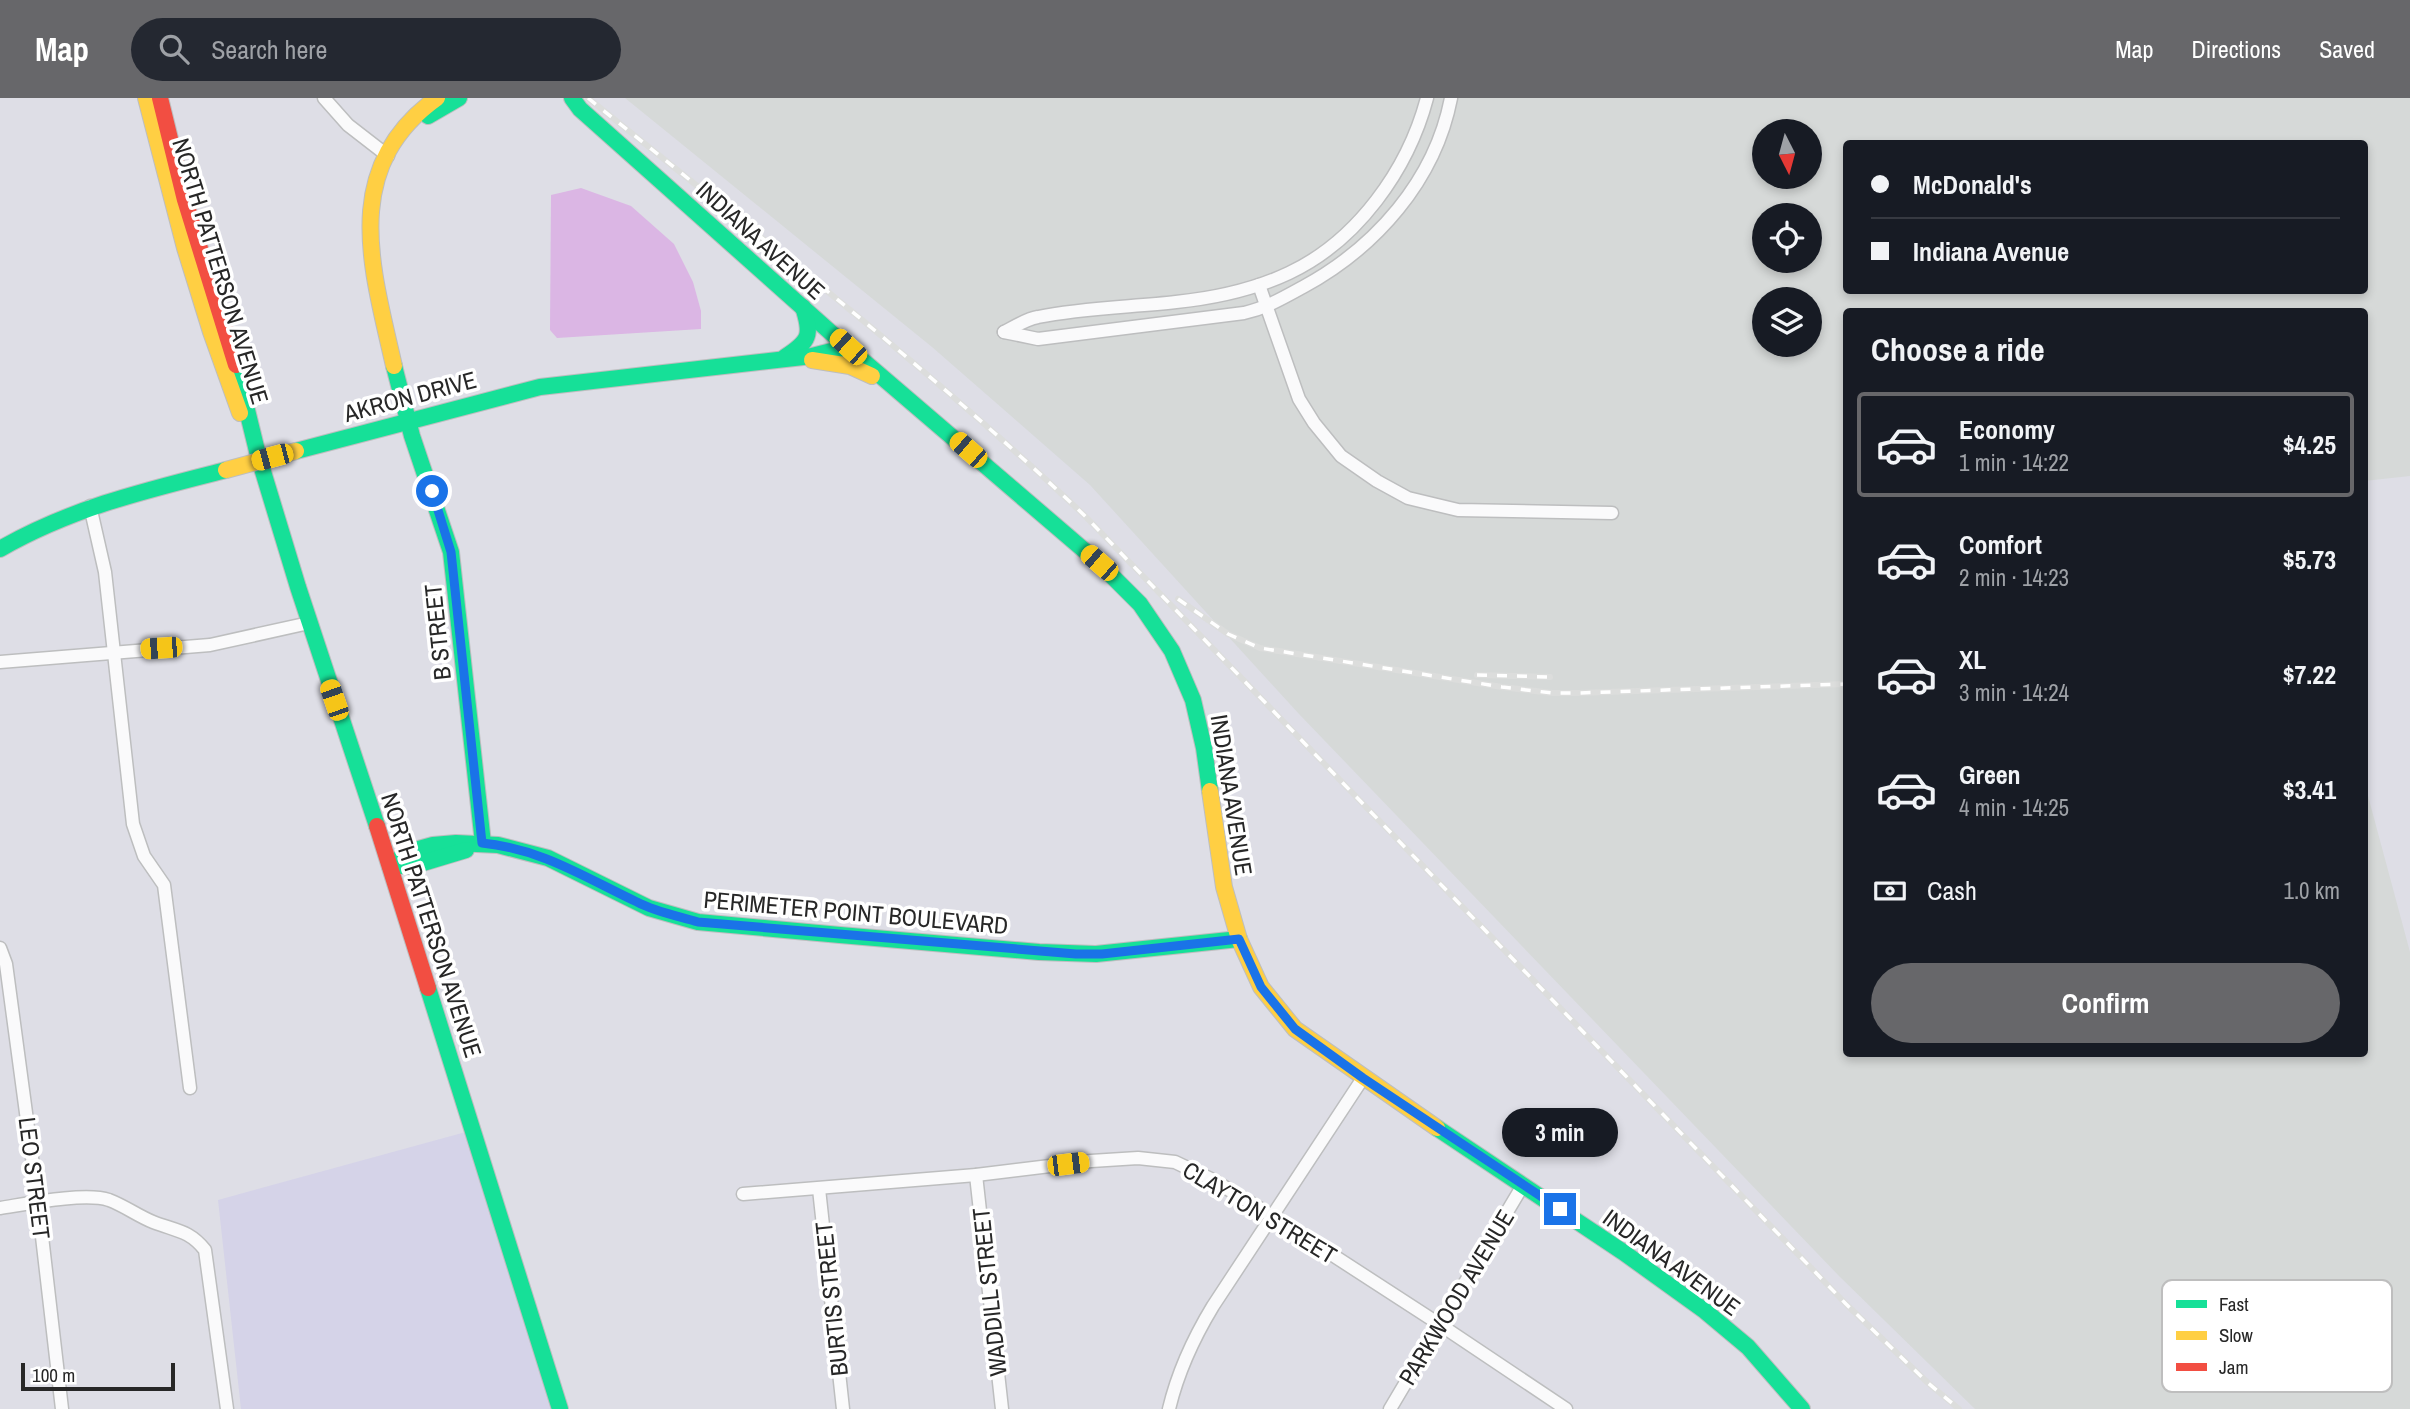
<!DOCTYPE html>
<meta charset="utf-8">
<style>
:root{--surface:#171b24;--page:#242831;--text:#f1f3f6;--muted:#9ea1a6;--line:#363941;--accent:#67676a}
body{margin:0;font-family:"Archivo Narrow",sans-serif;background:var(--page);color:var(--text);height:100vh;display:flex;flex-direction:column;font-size:26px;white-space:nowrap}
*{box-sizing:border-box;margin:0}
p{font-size:23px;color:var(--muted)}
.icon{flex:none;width:38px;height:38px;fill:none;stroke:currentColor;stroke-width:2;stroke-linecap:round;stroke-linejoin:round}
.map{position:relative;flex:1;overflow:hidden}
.sheet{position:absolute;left:1843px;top:210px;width:525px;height:749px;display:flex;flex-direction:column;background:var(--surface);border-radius:7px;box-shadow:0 4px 10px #0003}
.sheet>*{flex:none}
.banner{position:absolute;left:1843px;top:42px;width:525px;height:154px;border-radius:7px;box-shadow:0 4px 10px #0003;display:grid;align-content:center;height:154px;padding:0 28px;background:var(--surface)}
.needle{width:46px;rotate:174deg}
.controls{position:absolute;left:1752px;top:21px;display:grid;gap:14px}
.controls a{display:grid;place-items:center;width:70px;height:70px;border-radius:50%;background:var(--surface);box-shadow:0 4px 10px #0003;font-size:35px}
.scale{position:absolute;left:21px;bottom:18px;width:154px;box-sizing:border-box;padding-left:7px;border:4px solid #272727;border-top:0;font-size:19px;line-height:24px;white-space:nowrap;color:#272727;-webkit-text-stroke:5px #fff;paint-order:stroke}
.end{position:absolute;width:32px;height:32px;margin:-16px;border:9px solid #1a73e8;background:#fff;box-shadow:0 0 0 4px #fff}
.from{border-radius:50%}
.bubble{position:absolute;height:49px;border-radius:24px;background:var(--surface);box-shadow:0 4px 10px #0003;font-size:23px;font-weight:800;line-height:49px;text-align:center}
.car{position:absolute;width:21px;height:42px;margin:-21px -10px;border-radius:9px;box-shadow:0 0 5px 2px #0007;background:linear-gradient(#f5c518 24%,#345 0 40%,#f5c518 0 76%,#345 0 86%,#f5c518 0)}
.banner b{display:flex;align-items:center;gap:24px;height:66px;font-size:26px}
.banner b+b{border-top:2px solid var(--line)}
.banner i{width:18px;height:18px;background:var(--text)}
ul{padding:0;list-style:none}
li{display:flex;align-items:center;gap:21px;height:105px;margin:0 14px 10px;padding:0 14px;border:4px solid transparent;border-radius:7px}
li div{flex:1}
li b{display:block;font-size:26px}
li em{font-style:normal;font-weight:800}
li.on{border-color:var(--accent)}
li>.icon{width:63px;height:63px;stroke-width:1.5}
h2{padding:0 28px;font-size:32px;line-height:84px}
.pay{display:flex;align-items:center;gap:18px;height:77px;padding:0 28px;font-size:26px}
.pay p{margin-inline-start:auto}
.cta{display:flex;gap:14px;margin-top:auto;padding:14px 28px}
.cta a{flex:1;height:80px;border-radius:42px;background:var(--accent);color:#fff;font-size:28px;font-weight:800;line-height:80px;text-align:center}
header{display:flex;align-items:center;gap:42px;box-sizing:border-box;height:98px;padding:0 35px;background:var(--accent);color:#fff}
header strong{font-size:33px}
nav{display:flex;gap:38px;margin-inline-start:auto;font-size:24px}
.search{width:490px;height:63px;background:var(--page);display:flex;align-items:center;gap:18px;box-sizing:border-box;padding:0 24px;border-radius:38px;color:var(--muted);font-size:26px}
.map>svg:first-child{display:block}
.industrial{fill:#d6d9d8;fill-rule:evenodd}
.education{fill:#d5d3e8}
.pitch{fill:#dbb6e4}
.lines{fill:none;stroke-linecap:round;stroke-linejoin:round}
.street-casing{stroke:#bdbebf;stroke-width:15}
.fast-casing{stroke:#bdbebf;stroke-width:18}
.slow-casing{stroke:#bdbebf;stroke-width:18}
.jam-casing{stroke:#bdbebf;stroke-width:18}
.street{stroke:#fafafb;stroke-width:12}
.fast{stroke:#16e098;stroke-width:16}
.slow{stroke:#ffcf43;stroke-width:16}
.jam{stroke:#f24e42;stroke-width:16}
.rail-casing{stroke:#dcdddc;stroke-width:6}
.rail{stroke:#fff;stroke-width:3.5;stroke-dasharray:10;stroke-linecap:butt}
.slow-bridge-casing{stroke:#bdbebf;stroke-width:18;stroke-linecap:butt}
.slow-bridge{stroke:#ffcf43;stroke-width:16}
.route{stroke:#1a73e8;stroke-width:9}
.labels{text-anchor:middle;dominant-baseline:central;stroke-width:7;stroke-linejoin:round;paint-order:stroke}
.street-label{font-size:24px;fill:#272727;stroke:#fff}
.key{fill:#fff;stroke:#bebebe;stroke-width:2}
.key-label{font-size:19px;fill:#272727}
</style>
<header>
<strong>Map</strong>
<div class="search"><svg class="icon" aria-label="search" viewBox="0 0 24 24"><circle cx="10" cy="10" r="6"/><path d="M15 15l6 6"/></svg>Search here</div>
<nav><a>Map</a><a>Directions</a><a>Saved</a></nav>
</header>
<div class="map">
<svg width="2410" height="1311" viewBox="0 0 2410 1311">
<rect width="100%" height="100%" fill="#dedee6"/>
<!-- industrial -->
<path class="industrial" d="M625,0H2410V378L2364,383V214H1846V956H2364V683L2410,854V1311H1975L1839,1178L1299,616L1090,387L932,249ZM1764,33H1810V79H1764ZM1846,46H2364V192H1846ZM1764,117H1810V163H1764ZM1764,201H1810V247H1764Z"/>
<!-- education -->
<polygon class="education" points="473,1032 559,1311 241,1311 218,1102"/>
<!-- pitch -->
<polygon class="pitch" points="581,90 631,108 674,146 693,184 701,213 701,231 557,240 550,232 551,97"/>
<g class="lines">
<!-- street casing -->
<g class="street-casing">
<g id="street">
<polyline points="324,0 348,27 388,58"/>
<polyline points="1259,187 1299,301 1314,325 1341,358 1377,383 1408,400 1458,412 1612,415"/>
<path d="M1004,234L1038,241L1244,215C1266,210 1283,200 1303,189C1375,150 1435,83 1451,0"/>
<path d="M1004,234C1014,229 1026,221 1038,219C1081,210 1131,209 1176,204C1215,200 1253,192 1289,175C1357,143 1408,72 1427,0"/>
<polyline points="90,408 105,474 133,726 144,758 164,787 190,990"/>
<polyline points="0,564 210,547 309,525"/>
<polyline points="0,850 6,866 38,1104 62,1311"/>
<polyline points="976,1077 1002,1311"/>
<polyline points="819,1091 843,1311"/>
<polyline points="743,1096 976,1077 1091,1063 1138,1060 1175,1064 1213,1082 1274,1119 1439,1226 1566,1311"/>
<path d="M0,1110C26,1106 85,1094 109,1102C125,1108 138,1118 153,1124C176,1133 189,1132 205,1152L227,1311"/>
<path d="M1169,1311C1178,1273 1193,1241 1213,1208L1363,980"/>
<polyline points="1390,1311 1523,1087"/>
</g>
</g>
<!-- fast casing -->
<g class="fast-casing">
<g id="fast">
<polyline points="572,0 580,11 847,249 1099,465 1140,506 1172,553 1193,602 1204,650 1210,693"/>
<polyline points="428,18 459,0"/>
<path d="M785,259C810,243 812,237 803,209"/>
<polyline points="236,267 258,357 298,489 377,728"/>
<polyline points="394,268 412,338 451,454 483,745"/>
<polyline points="296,353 540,289 812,258 847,249"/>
<path d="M0,451C71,410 147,392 226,372"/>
<polyline points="390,768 408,754 433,747 456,745 498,747 548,760 649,810 698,824 840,837 1039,854 1096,856 1239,841"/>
<polyline points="390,768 413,768 466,752"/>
<polyline points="428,890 560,1311"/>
<polyline points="1437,1030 1623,1154 1705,1213 1748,1249 1802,1311"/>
</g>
</g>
<!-- slow casing -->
<g class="slow-casing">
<g id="slow">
<polyline points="146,0 185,150 211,234 240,315"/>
<polyline points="812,262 850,268 872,278"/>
<path d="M394,268C372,170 339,70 437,0"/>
<polyline points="1210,693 1224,789 1239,841 1261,889 1295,931 1437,1030"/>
</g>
</g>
<!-- jam casing -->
<g class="jam-casing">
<g id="jam">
<polyline points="160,0 185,102 236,267"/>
<polyline points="377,728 428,890"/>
</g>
</g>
<!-- street -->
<use href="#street" class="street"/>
<!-- fast -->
<use href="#fast" class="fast"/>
<!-- slow -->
<use href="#slow" class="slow"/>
<!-- jam -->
<use href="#jam" class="jam"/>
<!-- rail casing -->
<g class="rail-casing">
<g id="rail">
<path d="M588,0C756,136 928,269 1085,418L1846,1206L1928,1285L1959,1311"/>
<polyline points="1178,501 1228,536 1260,550 1502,589 1552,595 1577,595 1846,586"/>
<polyline points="1477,577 1550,579"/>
</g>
</g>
<!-- rail -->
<use href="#rail" class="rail"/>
<!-- slow-bridge casing -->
<g class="slow-bridge-casing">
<polyline id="slow-bridge" points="226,372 296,353"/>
</g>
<!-- slow-bridge -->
<use href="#slow-bridge" class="slow-bridge"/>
</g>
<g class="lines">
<!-- route -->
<path class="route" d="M432,393L451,454L482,745C542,751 584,779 637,804C656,814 678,818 698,824L1076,856H1102L1239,841L1261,889L1295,931L1363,980L1560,1111"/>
</g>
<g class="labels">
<!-- street labels -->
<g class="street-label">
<text transform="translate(761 142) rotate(42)">INDIANA AVENUE</text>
<text transform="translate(221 173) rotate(73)">NORTH PATTERSON AVENUE</text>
<text transform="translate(410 298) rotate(-15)">AKRON DRIVE</text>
<text transform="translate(437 534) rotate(-96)">B STREET</text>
<text transform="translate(1232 697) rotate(81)">INDIANA AVENUE</text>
<text transform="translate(856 814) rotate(5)">PERIMETER POINT BOULEVARD</text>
<text transform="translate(432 827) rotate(72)">NORTH PATTERSON AVENUE</text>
<text transform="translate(35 1080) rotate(83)">LEO STREET</text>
<text transform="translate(1260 1114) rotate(31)">CLAYTON STREET</text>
<text transform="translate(1672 1164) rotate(36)">INDIANA AVENUE</text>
<text transform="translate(989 1194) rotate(-96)">WADDILL STREET</text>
<text transform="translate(1456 1199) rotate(-59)">PARKWOOD AVENUE</text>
<text transform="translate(831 1201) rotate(-96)">BURTIS STREET</text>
</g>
</g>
<!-- legend -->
<rect x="2162" y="1182" width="230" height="112" rx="10" class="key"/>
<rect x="2176" y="1202" width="31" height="8" fill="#16e098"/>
<rect x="2176" y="1233" width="31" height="9" fill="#ffcf43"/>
<rect x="2176" y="1265" width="31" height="8" fill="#f24e42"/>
<g class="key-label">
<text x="2219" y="1213">Fast</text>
<text x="2219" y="1244">Slow</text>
<text x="2219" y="1276">Jam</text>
</g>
</svg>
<div class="controls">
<a><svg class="needle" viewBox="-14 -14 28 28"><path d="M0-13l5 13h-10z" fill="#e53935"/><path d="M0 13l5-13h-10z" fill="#9ea1a6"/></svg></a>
<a><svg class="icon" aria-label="locate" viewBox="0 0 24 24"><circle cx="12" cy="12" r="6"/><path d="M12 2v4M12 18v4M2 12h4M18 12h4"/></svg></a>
<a><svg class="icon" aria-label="layers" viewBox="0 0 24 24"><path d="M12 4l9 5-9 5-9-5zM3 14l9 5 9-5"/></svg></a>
</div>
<div class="scale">100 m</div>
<i class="end from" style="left:432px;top:393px"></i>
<i class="end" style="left:1560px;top:1111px"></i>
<div class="bubble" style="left:1502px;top:1010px;width:116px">3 min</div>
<i class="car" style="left:848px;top:249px;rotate:312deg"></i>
<i class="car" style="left:968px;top:352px;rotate:311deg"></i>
<i class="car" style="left:272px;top:359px;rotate:255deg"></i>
<i class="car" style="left:1099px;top:465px;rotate:311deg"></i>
<i class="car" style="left:161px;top:550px;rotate:266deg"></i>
<i class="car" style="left:334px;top:602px;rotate:341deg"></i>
<i class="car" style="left:1068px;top:1066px;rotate:83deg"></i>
<div class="banner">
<b><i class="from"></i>McDonald's</b>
<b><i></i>Indiana Avenue</b>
</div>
<section class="sheet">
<h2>Choose a ride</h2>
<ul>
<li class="on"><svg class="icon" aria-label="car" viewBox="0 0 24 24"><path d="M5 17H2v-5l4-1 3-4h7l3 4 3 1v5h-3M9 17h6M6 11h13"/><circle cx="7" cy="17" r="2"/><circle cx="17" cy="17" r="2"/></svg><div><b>Economy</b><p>1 min · 14:22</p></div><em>$4.25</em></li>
<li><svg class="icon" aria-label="car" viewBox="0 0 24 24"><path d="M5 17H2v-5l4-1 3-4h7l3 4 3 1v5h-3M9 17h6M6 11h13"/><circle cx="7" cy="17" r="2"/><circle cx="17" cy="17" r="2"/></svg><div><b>Comfort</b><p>2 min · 14:23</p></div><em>$5.73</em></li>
<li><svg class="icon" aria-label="car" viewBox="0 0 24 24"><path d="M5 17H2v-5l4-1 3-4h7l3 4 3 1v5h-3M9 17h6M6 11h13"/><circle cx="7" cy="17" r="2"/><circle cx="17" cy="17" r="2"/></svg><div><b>XL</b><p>3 min · 14:24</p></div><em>$7.22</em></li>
<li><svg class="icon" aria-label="car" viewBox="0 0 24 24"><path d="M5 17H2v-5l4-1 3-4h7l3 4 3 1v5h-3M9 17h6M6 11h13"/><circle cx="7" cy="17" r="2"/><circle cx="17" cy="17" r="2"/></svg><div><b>Green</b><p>4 min · 14:25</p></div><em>$3.41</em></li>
</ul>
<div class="pay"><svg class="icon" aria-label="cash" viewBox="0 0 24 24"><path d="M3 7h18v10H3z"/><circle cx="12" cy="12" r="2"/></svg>Cash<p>1.0 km</p></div>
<div class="cta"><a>Confirm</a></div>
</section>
</div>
